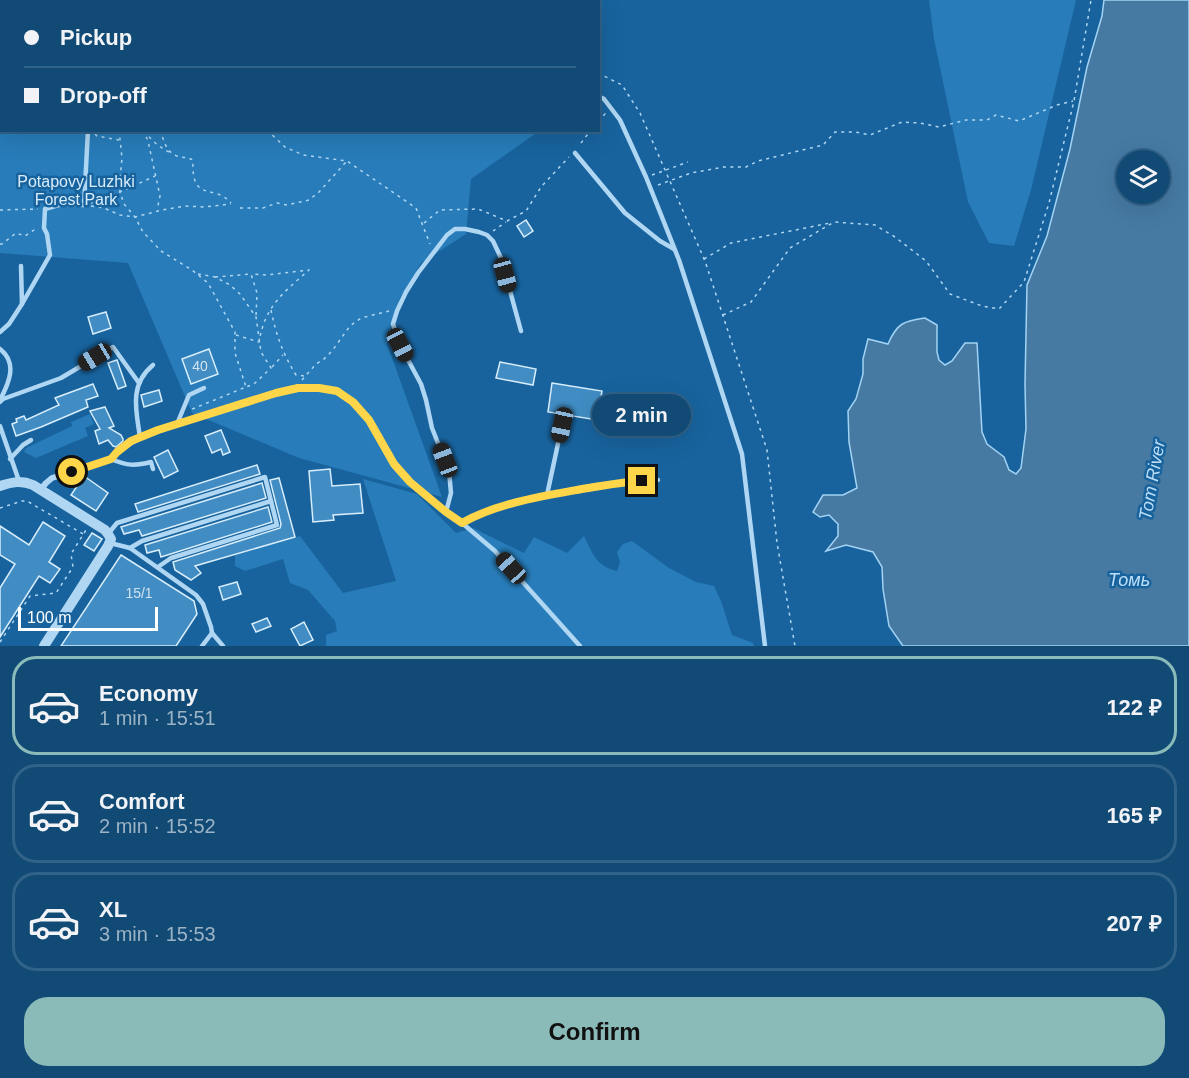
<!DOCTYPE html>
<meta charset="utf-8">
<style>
:root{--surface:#124a76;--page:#1f547e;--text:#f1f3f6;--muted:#9cb3c5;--line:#316288;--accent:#8bbbb9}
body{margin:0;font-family:Arial,sans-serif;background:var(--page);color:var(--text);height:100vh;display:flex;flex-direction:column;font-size:22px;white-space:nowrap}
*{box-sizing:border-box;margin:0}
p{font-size:20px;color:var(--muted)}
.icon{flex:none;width:33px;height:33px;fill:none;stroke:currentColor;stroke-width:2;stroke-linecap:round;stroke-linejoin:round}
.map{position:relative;height:646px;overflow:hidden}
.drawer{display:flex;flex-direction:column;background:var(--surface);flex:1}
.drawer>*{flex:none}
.hud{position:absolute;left:0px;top:0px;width:600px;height:132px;box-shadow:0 6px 24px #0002,0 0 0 2px var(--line);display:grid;align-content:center;height:132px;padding:0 24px;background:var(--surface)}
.tools{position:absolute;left:1116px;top:150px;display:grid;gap:12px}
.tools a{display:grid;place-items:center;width:54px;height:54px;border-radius:50%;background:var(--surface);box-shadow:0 6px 24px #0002,0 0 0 2px var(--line);font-size:30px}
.scale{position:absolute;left:18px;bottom:15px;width:140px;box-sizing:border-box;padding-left:6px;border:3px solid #fff;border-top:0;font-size:16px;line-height:21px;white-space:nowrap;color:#fff;-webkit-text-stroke:4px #18639d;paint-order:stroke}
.end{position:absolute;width:27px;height:27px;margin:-14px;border:8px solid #ffd54a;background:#111;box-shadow:0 0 0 3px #111}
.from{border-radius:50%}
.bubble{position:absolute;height:42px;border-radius:21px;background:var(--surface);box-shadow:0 6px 24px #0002,0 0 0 2px var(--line);font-size:20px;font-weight:600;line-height:42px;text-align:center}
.car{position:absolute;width:18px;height:36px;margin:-18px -9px;border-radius:8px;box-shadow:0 0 4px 2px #0007;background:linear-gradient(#222 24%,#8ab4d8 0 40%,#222 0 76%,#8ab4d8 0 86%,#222 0)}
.hud b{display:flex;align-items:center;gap:21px;height:57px;font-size:22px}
.hud b+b{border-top:2px solid var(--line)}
.hud i{width:15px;height:15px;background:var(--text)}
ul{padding:10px 0 0;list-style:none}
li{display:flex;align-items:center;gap:18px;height:99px;margin:0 12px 9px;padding:0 12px;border:3px solid var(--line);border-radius:24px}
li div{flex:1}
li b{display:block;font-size:22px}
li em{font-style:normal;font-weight:600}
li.on{border-color:var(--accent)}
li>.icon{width:54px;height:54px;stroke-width:1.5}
.cta{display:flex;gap:12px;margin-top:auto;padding:12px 24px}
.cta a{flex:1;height:69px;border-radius:24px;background:var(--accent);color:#111;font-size:24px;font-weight:600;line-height:69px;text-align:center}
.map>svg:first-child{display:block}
.green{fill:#277cb9}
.water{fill:#467aa3;stroke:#a2d3f4;stroke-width:1.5;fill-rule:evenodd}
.building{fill:#408cc3;stroke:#d7edfc;stroke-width:1.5}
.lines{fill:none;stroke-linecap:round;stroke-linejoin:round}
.path{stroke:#afd6f2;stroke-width:1.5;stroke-dasharray:3 4.5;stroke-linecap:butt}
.service{stroke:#afd6f2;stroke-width:4.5}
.minor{stroke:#afd6f2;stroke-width:6}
.tertiary{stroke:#afd6f2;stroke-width:10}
.route{stroke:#ffd54a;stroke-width:8}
.labels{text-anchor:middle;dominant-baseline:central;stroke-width:5;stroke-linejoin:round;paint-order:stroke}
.number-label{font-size:14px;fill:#cfe2f0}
.park-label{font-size:16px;fill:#d7edfc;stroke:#18639d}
.water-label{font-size:18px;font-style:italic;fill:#bcdff9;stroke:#18639d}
</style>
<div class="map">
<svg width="1189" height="646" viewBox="0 0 1189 646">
<rect width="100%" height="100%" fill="#18639d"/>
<!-- green -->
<g class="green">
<polygon points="0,0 579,0 579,2 2,2 2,130 539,131 471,179 466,234 421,263 400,298 387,344 442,497 299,458 192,413 128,263 0,253"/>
<polygon points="929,0 1076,0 1031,190 1014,246 989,243 968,202 934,39"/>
<polygon points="90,414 94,424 85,428 88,436 36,458 24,452 26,448 72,426 71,422"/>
<path d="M363,479L417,494L456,533L473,528L524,553L534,537L567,553L584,536C593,554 596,566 617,571L620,562L617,552L623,544L632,541L669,568L696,582L714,586L721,601L732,635L753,643L754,646H326V635L337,631L335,621L308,590L290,583L283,559L245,571L235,566V555L300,536L343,593L396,581Z"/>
</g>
<!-- water -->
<path class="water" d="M1104,0H1189V646H903L889,626L883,589L882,567L873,552L846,545L826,551L838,536V524L829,515L820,517L813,512L823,495H843L857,488L849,442L848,411L856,399L863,374V359L868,339L888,344C897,323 904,321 925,318L937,325V352L939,360L945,365L952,361L965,343H977L982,432L987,444L1004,457L1009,470L1016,474L1021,468L1026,429L1025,384L1027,285L1047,236L1070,149L1087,67L1102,16ZM1126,160H1160V194H1126Z"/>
<!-- building -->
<g class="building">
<polygon points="526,220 533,231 524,237 517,226"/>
<polygon points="106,312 111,328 93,334 88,317"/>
<polygon points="209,349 218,374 191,384 182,359"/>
<polygon points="117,360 126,386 118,389 108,363"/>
<polygon points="500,362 536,369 533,385 496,378"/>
<polygon points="552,383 602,391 597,420 548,412"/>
<polygon points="93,384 98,396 86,400 88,407 41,427 16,436 12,424 17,422 16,419 24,416 26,420 59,405 55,398"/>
<polygon points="159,390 162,401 144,407 141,395"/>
<polygon points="105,407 114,426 109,428 121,435 123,439 123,441 116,447 113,446 108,440 99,444 95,431 100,429 90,411"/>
<polygon points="221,430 230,452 223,455 221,449 212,453 205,436"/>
<polygon points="168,450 178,471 164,478 154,457"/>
<polygon points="257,465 260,474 138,512 135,504"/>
<polygon points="330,469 332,486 360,484 363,513 333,515 334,520 313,522 309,471"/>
<polygon points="84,476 108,493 96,511 71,495"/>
<polygon points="279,478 295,537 195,566 201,573 191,580 175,570 173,562 280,528 281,524 270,480"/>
<polygon points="262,483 266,498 142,536 139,530 124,534 121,527"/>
<polygon points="268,507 272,522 161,557 159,550 147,553 145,545"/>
<polygon points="43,522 65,536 49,562 60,569 50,583 39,576 0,637 0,588 15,564 0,555 0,526 29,545"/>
<polygon points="92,533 102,539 94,551 84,545"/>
<polygon points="121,555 194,601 197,614 176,646 61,646"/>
<polygon points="237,582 241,594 223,600 219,587"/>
<polygon points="267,618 271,626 256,632 252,624"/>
<polygon points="304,622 313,640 300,646 291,629"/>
</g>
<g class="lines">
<!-- path -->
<g class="path">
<polyline points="90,0 90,2"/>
<polyline points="119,0 120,2"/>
<polyline points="501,0 501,2"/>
<polyline points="235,2 235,0"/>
<polyline points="287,2 289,0"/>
<polyline points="598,73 622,85 640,113 705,261 767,450 777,543 795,646"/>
<polyline points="598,121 606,113"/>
<polyline points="0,129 2,129"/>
<polyline points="119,130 122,158 120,179 120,192 124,204 135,217 143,232 161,251 192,270 208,283 235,332 235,353 246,387 190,410"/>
<polyline points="143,130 148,141 160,196 157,210"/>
<path d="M160,130C164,141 166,152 177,156C184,158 187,157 193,160C191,204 214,183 231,203"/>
<polyline points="267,130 285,147 303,155 347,161 416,208 430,244"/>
<path d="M144,131C153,142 160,148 173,154"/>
<polyline points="95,134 97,136 119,140"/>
<polyline points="581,143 591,130"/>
<polyline points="652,175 688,162"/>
<polyline points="658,185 691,173 724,167 746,167 758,161 823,145 835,132 855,132 870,135 902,122 920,123 939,127 966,120 987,120 996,115 1019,121 1057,105 1073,101"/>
<polyline points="91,203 120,192 155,176"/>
<polyline points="91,206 104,208 120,215 135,217 162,210 185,206 204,207 231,204"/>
<polyline points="240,208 263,208 277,203 287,205 309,200 319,192 346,162"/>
<polyline points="0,210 38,209"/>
<polyline points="424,223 440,210 478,209 507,221 526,211 541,187 569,157"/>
<polyline points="493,231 506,222"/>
<polyline points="0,244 2,244 16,233 25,236 34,230 37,230"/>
<polyline points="704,259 731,243 830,223"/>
<polyline points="198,274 215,277 230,285 240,294 256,317 261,352 271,368 254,384 246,387"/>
<polyline points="215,277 251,274 257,293 256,316"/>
<path d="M271,310C276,335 283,354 296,375L305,376"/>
<polyline points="723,315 751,302 790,248 834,222 875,225 895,237 926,261 950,294 982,306 999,309 1024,282 1049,203 1074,101 1091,0"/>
<path d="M236,335L259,342C265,306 283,293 309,270L267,275L251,274"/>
<polyline points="272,367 283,355"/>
<polyline points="302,380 316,364 324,359 332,351 350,326 361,318 389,311"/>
<polyline points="0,508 22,501 27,501 83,534"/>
<polyline points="0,642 30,596 56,593 73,567 71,554 86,530"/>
</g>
<!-- service -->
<g class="service">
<polyline points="598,96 604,99 620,120 646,177 679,260 742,454 765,646"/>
<polyline points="575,153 625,213 660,241 674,249"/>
<polyline points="22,304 50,255 47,234 44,228 45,209 62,204 84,205 88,130"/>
<polyline points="0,332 9,324 22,304 21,266"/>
<path d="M0,349C18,363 9,383 0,400"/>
<polyline points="0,402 3,399 61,378 113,347 139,383"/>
<polyline points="177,424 276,393 298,388 319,388 337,391 353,402 369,420 394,464 410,482 446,512 462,523 495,551 580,646"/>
<polyline points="177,424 189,395 204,388"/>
<polyline points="0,426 19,481"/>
<path d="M140,437C136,410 129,385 153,365"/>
<polyline points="10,459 23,445 31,440"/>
<path d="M111,459C127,466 135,466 151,462L153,469"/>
<polyline points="547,495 562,425"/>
<polyline points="446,512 451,493 449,471 432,428 426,400 421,384 400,345 393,324 397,311 406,292 418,273 447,235 455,229 465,229 479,232 487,235 493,241 501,258 521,331"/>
<path d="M462,523C478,514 494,510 510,505C558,490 609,482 658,480"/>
<polyline points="108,534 117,523 265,477 277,525 171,558 158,567"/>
<polyline points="110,543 130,548 196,595 203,604 211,627 212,633 223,646"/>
<polyline points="130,548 142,541 271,501"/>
<polyline points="202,646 212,633"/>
</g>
<!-- minor -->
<path class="minor" d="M41,489L46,483L52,478L111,459C128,438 153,433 177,424"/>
<!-- tertiary -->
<path class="tertiary" d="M0,486C12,482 21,480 33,485L105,530L108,534L111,539L108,546L44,646"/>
</g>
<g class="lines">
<!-- route -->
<path class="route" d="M72,472L111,459L117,452L131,441L158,430L276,393L298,388H319L337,391L353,402L369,420L394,464L410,482L446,512L462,523C497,503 543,496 582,489C602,486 621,482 642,481"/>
</g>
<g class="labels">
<!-- number labels -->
<g class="number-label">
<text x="200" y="366">40</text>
<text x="139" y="593">15/1</text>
</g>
<!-- park labels -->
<g class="park-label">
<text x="76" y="181">Potapovy Luzhki<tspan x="76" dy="18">Forest Park</tspan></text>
</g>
<!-- water labels -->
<g class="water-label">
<text transform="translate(1152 480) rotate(-80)">Tom River</text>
<text x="1129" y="580">Томь</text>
</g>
</g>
</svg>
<div class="tools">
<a><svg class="icon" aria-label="layers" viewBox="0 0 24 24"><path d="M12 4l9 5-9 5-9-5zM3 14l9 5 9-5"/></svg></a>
</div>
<div class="scale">100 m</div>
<i class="end from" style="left:72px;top:472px"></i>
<i class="end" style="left:642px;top:481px"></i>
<div class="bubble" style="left:592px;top:394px;width:99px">2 min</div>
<i class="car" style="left:505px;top:275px;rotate:165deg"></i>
<i class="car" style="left:400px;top:345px;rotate:152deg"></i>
<i class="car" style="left:95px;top:357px;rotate:239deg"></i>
<i class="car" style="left:562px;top:425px;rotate:192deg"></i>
<i class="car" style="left:445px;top:460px;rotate:339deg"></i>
<i class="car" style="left:511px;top:568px;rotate:318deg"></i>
<div class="hud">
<b><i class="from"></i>Pickup</b>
<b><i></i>Drop-off</b>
</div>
</div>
<section class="drawer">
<ul>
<li class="on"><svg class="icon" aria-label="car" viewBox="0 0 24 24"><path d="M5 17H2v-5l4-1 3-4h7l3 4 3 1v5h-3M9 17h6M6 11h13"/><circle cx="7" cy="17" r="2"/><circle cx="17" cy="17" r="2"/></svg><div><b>Economy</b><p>1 min · 15:51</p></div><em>122 ₽</em></li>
<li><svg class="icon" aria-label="car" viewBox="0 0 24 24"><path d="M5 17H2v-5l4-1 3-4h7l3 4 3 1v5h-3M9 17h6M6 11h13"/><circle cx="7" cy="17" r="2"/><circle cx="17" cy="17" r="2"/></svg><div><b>Comfort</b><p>2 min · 15:52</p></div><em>165 ₽</em></li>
<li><svg class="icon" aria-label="car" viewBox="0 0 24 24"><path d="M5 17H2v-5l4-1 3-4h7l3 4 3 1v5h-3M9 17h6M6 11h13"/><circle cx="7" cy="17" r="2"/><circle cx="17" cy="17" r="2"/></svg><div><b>XL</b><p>3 min · 15:53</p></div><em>207 ₽</em></li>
</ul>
<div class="cta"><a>Confirm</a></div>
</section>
